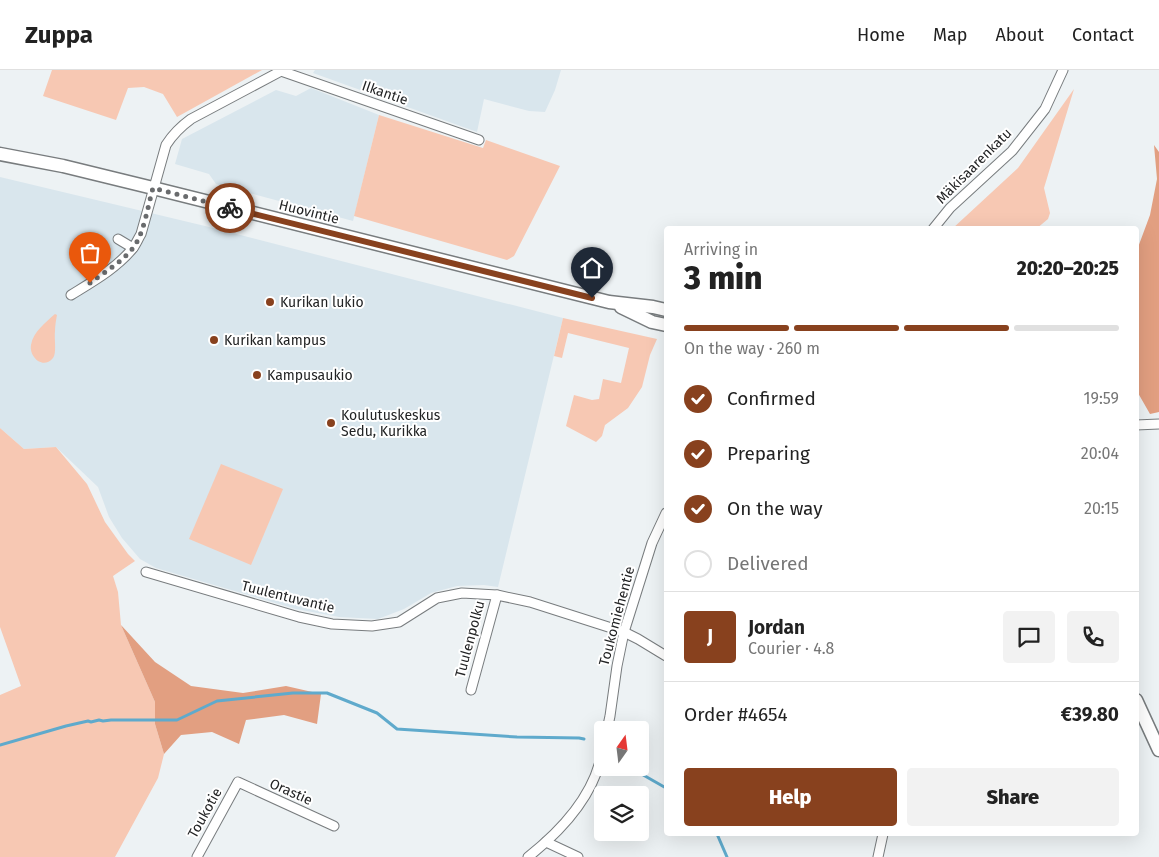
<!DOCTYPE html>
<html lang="en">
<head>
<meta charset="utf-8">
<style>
  body { margin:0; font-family:"Fira Sans",sans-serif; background:#f2f2f2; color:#222; height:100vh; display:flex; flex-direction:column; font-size:19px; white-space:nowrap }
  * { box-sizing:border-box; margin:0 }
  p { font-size:16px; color:#767676 }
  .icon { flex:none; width:28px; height:28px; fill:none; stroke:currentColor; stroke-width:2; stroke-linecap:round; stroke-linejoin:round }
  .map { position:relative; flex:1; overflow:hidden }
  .details { position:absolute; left:664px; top:156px; width:475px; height:610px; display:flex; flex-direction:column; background:#fff; border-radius:5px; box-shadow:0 5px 20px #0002 }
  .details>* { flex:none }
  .needle { width:32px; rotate:14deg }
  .buttons { position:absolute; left:594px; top:651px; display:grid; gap:10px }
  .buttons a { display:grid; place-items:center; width:55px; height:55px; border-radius:5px; background:#fff; box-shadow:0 5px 20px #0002; font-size:25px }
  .pin { position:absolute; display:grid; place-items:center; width:42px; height:42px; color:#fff; margin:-51px -21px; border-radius:50% 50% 50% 0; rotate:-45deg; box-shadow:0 0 5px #0007 }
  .pin .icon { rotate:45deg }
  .courier { position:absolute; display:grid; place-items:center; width:50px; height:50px; margin:-25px; border:4px solid #88411e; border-radius:50%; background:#fff; color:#222; box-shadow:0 1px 6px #0007 }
  .overview em { font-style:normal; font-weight:800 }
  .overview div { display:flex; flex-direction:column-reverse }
  .overview { display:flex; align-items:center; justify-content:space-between; height:85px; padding:0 20px }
  h1 { font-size:32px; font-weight:800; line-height:38px }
  .bar { display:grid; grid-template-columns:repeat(4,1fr); gap:8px 5px; align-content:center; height:60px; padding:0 20px }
  .bar i { height:6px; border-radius:4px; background:#e0e0e0 }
  .bar .selected { background:#88411e }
  .bar p { grid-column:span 4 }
  .line { display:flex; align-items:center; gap:12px; padding:0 20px; border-top:1px solid #e0e0e0 }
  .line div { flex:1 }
  .round { display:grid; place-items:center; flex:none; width:52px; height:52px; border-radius:5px; background:#f2f2f2 }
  ol { padding:0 20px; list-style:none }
  li { display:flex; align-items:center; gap:15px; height:55px }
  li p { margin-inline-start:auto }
  li .icon { padding:5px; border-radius:50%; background:#88411e; color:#fff; stroke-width:4 }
  li:last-child { color:#767676 }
  li i { width:28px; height:28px; border:2px solid #e0e0e0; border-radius:50% }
  .button { display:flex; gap:10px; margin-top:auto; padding:10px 20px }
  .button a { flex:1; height:58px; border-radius:5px; background:#88411e; color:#fff; font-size:20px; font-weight:800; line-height:58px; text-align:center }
  .button a+a { background:#f2f2f2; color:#222 }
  header { display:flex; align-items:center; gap:30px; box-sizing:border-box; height:70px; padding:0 25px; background:#fff; border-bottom:1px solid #e0e0e0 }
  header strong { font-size:24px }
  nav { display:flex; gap:28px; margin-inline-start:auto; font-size:18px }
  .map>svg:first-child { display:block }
</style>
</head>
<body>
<header>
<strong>Zuppa</strong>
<nav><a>Home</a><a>Map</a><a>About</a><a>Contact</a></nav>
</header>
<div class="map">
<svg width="1159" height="787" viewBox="0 0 1159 787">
  <rect width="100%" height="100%" fill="#edf2f4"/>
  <!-- built -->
  <g fill="#d9e6ed">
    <polygon points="315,0 561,0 555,20 545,42 529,41 484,29 477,62 313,3"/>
    <polygon points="311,18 379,45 353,151 216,114 209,104 175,94 182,69 276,20 296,26"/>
    <polygon points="0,107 205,156 563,248 498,517 484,515 457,516 431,523 404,539 378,549 339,547 296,539 156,498 140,489 122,468 109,447 98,417 56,377 24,379 0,358"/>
  </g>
  <!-- green -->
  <g fill="#f7c8b3">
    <polygon points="52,0 262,0 177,47 163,24 144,17 128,18 116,50 43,26"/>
    <polygon points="1074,19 1044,118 1050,143 1048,149 1036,159 952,159 1018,98"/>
    <polygon points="379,45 483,78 486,70 560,96 514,186 507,190 354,146"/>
    <path d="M 55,244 L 57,245 C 56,250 55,256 55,261 C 54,268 57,283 53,288 C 43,300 29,287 31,275 C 33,262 46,252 55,244 Z"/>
    <polygon points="563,248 657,269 650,285 642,317 628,338 605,355 602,366 596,372 566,356 574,325 592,330 599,329 603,309 621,313 629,278 568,263 562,288 554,286"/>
    <polygon points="0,358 24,379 56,377 87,414 105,452 128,484 135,491 113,506 118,522 121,555 155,632 155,654 164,684 158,708 115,787 0,787 0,625 21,616 0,557"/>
    <polygon points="221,394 283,419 251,495 189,469"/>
  </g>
  <!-- forest -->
  <g fill="#e29f81">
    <polygon points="1154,75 1159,82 1159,342 1150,344 1138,323 1137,180 1150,145 1157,109"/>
    <polygon points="121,555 155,592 191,616 243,623 286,616 321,624 317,654 284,645 246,650 239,674 212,662 181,665 164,684 155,654 155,632"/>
  </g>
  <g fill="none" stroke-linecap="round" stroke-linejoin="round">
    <!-- stream -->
    <g stroke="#5faacc" stroke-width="3">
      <polyline points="0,675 66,656 88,651 91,652 99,650 103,651 111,650 177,650 217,631 293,623 327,623 377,643 397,659 517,667 579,668 584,669"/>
      <polyline points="631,698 666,718"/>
      <polyline points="717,764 727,787"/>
    </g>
    <defs>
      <g id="minor">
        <polyline points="281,1 479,70"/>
        <polyline points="933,159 950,138 1012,81 1045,39 1063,0"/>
        <polyline points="118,169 133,178"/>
        <path d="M 71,225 C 92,212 117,198 133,178 C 136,174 138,169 141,164 L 166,75 C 173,64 180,57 191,49 L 283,0"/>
        <polyline points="1136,355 1159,354"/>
        <polyline points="146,502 299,547 332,554 372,556 399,552 437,528 462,523 497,525 530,532 624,562 638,569 666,586"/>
        <polyline points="471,620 497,525"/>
        <polyline points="607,660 610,646 617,596 624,562 652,473 666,443"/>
        <polyline points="546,772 578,787"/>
        <polyline points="197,787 238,712 334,756"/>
        <path d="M 528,787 C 561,761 594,725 602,683"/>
        <polyline points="878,787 883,764"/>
      </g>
      <g id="secondary">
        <polyline points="0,84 63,96 153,118 609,232 653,237 666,240"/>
        <polyline points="621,237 652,252 666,255"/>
        <polyline points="1136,630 1159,680"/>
      </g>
    </defs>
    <!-- minor casing -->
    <use href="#minor" stroke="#787c7e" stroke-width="11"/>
    <!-- secondary casing -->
    <use href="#secondary" stroke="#787c7e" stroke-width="15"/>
    <!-- minor -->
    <use href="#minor" stroke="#fff" stroke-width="9"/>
    <!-- secondary -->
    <use href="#secondary" stroke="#fff" stroke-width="12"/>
  </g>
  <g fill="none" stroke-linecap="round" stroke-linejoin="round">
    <!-- done -->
    <path stroke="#696b6d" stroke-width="5" stroke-dasharray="0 9" d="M 90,213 C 105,202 122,192 133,178 C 144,164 148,135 153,118 L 230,138"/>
    <!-- route -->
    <polyline stroke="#88411e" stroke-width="6" points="230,138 592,228"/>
  </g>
  <!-- markers -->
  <g fill="#88411e" stroke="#fff" stroke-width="2">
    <circle cx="270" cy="232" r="5"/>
    <circle cx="214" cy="270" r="5"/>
    <circle cx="257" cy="305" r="5"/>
    <circle cx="331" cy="353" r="5"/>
  </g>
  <g text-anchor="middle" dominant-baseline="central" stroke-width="4" stroke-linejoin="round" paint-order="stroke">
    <!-- street labels -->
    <g font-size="14" fill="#222324" stroke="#fff">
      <text transform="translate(385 23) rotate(19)">Ilkantie</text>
      <text transform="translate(974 96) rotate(-45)">Mäkisaarenkatu</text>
      <text transform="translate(309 142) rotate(14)">Huovintie</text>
      <text transform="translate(288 527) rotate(14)">Tuulentuvantie</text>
      <text transform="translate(617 546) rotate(-75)">Toukomiehentie</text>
      <text transform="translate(470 569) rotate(-75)">Tuulenpolku</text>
      <text transform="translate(291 722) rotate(24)">Orastie</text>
      <text transform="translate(205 743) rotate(-61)">Toukotie</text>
    </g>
    <!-- poi labels -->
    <g font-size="14" fill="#222324" stroke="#fff" text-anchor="start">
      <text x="280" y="232">Kurikan lukio</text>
      <text x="224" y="270">Kurikan kampus</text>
      <text x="267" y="305">Kampusaukio</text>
      <text x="341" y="345">Koulutuskeskus<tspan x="341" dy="16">Sedu, Kurikka</tspan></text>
    </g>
  </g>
</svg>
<div class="buttons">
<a><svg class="needle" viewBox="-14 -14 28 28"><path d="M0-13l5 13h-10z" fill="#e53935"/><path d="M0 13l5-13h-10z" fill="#767676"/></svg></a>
<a><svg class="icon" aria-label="layers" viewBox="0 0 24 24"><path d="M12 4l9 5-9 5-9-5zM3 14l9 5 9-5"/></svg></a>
</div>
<div class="pin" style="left:90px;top:213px;background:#ea580c"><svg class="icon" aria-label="bag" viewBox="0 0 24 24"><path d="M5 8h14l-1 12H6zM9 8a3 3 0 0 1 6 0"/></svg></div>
<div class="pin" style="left:592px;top:228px;background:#1f2937"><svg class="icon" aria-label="home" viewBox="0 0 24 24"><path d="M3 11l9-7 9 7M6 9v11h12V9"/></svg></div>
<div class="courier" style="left:230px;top:138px"><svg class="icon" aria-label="bike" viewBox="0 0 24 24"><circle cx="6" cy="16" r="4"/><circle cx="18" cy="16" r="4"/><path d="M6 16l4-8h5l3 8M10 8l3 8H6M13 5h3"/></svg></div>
<section class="details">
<div class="overview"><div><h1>3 min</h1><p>Arriving in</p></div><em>20:20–20:25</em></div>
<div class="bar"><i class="selected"></i><i class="selected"></i><i class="selected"></i><i></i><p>On the way · 260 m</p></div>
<ol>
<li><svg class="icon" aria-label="check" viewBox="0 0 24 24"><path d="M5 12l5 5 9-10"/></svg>Confirmed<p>19:59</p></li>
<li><svg class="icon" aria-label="check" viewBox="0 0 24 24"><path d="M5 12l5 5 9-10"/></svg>Preparing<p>20:04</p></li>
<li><svg class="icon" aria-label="check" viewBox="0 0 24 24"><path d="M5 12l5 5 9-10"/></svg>On the way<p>20:15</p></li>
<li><i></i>Delivered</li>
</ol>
<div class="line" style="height:90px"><b class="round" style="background:#88411e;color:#fff">J</b><div><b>Jordan</b><p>Courier · 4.8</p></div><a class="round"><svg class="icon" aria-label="chat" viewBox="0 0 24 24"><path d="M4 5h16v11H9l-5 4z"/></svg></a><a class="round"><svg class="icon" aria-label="phone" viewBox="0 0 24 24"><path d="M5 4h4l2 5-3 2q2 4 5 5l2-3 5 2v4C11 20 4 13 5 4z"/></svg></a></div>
<div class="line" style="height:65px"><div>Order #4654</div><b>€39.80</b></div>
<div class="button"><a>Help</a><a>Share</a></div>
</section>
</div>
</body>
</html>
